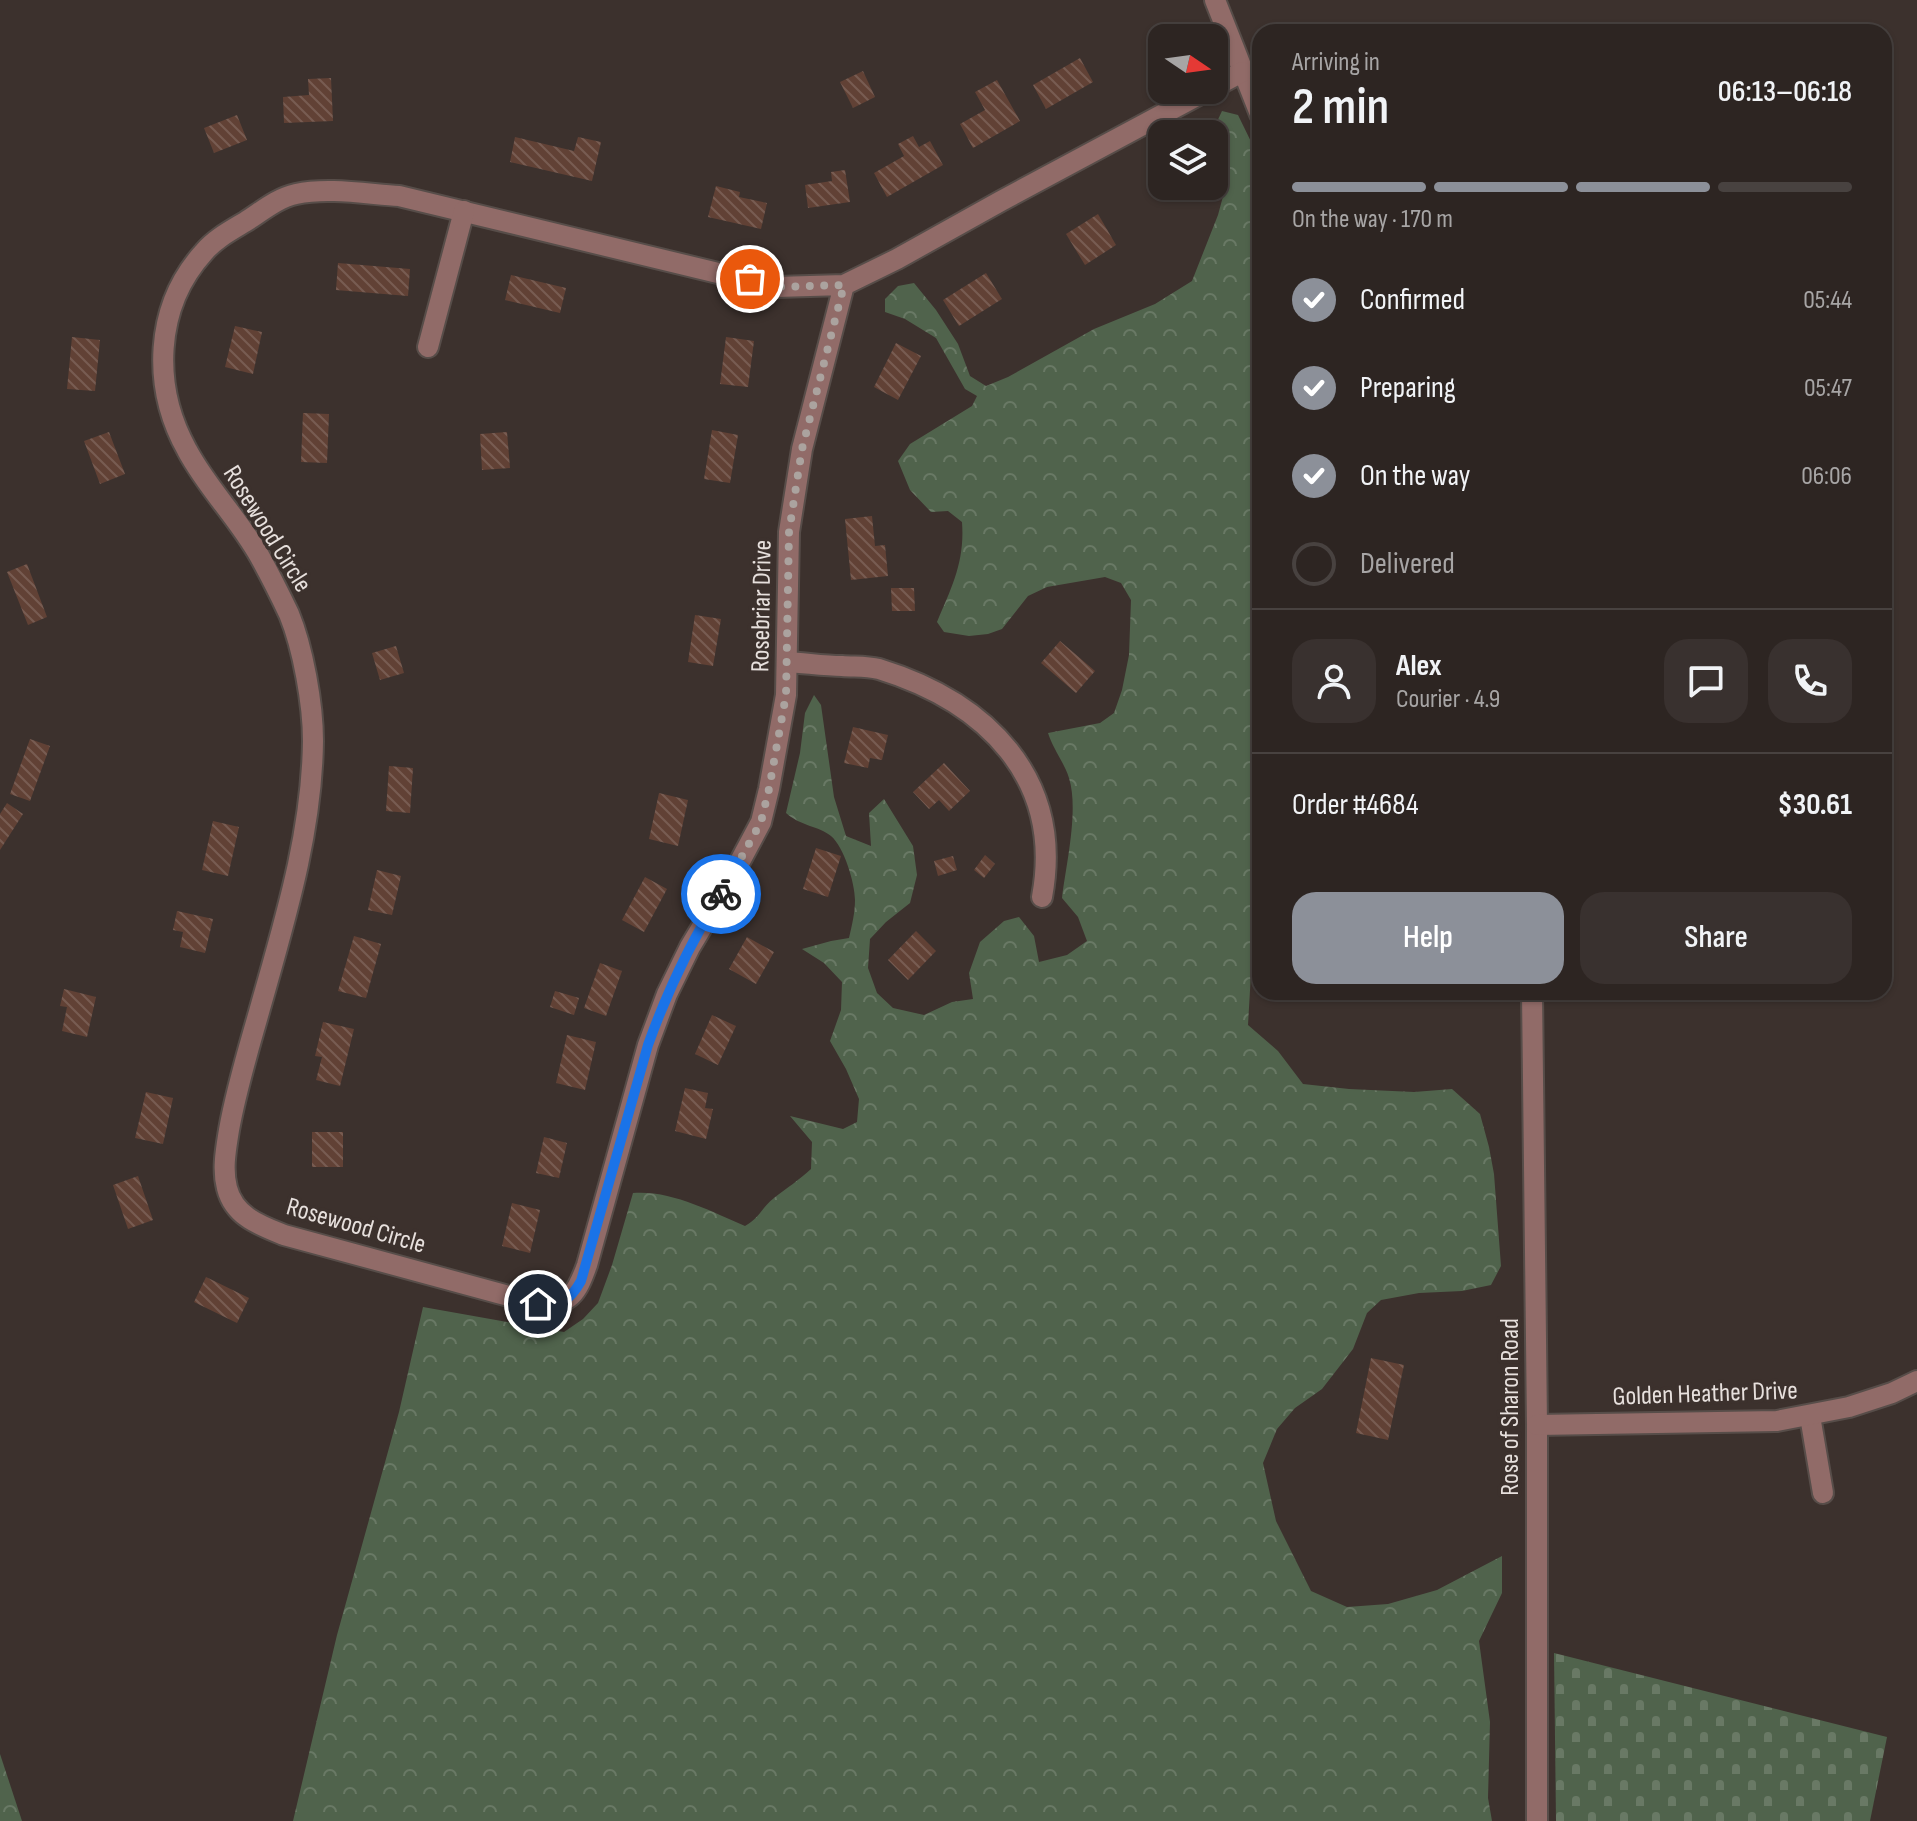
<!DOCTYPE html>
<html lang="en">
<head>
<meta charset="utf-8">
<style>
  body { margin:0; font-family:"Sofia Sans Condensed",sans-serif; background:#39312f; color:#f1f3f6; height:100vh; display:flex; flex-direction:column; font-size:30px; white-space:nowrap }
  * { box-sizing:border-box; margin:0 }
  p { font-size:26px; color:#a7a5a5 }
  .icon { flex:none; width:44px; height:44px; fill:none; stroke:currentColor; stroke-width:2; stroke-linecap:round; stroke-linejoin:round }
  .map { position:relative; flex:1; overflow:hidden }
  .drawer { position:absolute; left:1252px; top:24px; width:640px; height:976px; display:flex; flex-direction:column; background:#2d2522; border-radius:24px; box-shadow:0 2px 6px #0004,0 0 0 2px #484240 }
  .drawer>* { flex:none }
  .needle { width:52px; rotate:103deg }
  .controls { position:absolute; left:1148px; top:24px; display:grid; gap:16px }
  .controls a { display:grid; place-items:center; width:80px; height:80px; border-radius:16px; background:#2d2522; box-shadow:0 2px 6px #0004,0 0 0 2px #484240; font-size:40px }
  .pin { position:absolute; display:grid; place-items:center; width:68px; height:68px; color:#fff; margin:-34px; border:4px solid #fff; border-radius:50%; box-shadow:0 2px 8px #0007 }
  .courier { position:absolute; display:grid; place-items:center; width:80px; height:80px; margin:-40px; border:6px solid #1a73e8; border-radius:50%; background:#fff; color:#222; box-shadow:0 2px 10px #0007 }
  .overview em { font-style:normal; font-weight:600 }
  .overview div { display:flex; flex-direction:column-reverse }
  .overview { display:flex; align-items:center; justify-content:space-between; height:136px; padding:0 40px }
  h1 { font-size:52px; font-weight:600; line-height:60px }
  .bar { display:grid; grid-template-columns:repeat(4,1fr); gap:12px 8px; align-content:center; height:96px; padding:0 40px }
  .bar i { height:10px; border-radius:6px; background:#484240 }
  .bar .active { background:#8c9099 }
  .bar p { grid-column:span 4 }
  .line { display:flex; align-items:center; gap:20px; padding:0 40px; border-top:2px solid #484240 }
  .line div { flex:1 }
  .round { display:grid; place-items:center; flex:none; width:84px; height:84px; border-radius:24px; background:#39312f }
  ol { padding:0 40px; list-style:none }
  li { display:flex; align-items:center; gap:24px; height:88px }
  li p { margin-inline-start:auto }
  li .icon { padding:8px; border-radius:50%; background:#8c9099; color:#fff; stroke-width:4 }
  li:last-child { color:#a7a5a5 }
  li i { width:44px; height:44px; border:4px solid #484240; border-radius:50% }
  .button { display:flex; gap:16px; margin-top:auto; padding:16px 40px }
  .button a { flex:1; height:92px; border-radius:24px; background:#8c9099; color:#fff; font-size:32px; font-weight:600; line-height:92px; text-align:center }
  .button a+a { background:#39312f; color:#f1f3f6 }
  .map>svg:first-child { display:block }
</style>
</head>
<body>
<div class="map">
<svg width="1917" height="1821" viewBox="0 0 1917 1821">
  <defs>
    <pattern id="forest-crowns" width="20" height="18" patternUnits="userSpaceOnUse" patternTransform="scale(2)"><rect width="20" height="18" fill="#50634c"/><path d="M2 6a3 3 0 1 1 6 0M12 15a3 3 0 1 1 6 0" fill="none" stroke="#697965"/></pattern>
    <pattern id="cemetery-stones" width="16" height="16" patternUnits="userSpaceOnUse" patternTransform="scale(2)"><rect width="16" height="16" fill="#50634c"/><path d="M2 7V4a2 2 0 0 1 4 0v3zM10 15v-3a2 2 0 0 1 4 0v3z" fill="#697965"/></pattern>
    <pattern id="building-back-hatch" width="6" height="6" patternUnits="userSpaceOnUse" patternTransform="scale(2)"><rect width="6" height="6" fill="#614135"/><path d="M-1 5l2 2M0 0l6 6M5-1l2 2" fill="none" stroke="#785c52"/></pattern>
  </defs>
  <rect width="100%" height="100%" fill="#3c312d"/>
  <!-- forest -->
  <g fill="url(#forest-crowns)">
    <path d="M 1222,111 L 1238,115 L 1260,160 L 1260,926 L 1251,973 L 1248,1025 L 1278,1051 L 1303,1084 L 1349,1089 L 1414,1092 L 1452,1089 L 1480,1114 L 1489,1147 L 1494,1174 L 1501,1266 L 1491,1285 L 1462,1291 L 1419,1293 L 1381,1300 L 1367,1313 L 1353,1349 L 1322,1389 L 1295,1408 L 1277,1429 L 1263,1463 L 1276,1521 L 1311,1591 L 1347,1607 L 1388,1604 L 1437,1590 L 1502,1556 L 1502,1593 L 1479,1641 L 1490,1722 L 1488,1798 L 1492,1821 L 293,1821 L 337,1635 L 399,1412 L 423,1307 L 564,1332 L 583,1319 L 598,1303 L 612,1265 L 633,1193 C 671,1190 710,1211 745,1226 C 761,1217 761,1208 774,1198 C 787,1188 799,1180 811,1169 L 812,1142 L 790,1116 L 843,1129 L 857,1122 L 859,1099 L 846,1069 L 830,1041 L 841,1010 L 842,982 L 824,963 L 802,949 L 831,941 L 849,938 C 852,925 855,913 855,900 C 855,883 844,847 831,836 C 819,826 800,826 786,813 L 800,753 L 805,713 L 814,695 L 821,705 L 834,797 L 846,836 L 871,846 L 869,813 L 884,799 L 913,846 L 917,875 L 910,903 L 886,922 L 870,939 L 868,968 L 877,993 L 893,1008 L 924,1015 L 952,1002 L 973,999 L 969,973 L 980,942 L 1004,921 L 1019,917 L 1034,936 L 1039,962 L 1067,955 L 1087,941 L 1078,917 L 1062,898 C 1066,865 1079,810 1069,778 C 1064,762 1053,749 1048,733 L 1100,723 L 1114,713 L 1122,690 L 1129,655 L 1131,600 L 1121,583 L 1105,577 L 1047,587 L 1028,596 L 1002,629 L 988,634 L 969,636 L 944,632 L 937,622 C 952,587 965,561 962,522 L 948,511 L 931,512 L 910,490 L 898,461 L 910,444 L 972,406 L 977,396 L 965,389 L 936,338 L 905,319 L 885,312 L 885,299 L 898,286 L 914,283 L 936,310 L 958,344 L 970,376 L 986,386 L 1008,377 L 1094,329 L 1155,304 L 1192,281 L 1218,215 L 1225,189 L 1217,158 L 1214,128 Z"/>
    <polygon points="0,1754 22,1821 0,1821"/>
  </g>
  <!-- cemetery -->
  <polygon fill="url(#cemetery-stones)" points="1554,1653 1887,1737 1870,1821 1556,1821"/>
  <!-- building -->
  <g fill="url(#building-back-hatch)">
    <polygon points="1080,58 1093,82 1046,109 1033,85"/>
    <polygon points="863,71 875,97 853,108 840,82"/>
    <polygon points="331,78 333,121 284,123 283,97 309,95 308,79"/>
    <polygon points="997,80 1020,121 973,148 960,124 985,110 975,92"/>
    <polygon points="237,115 247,140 214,153 204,128"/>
    <polygon points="913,136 919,147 930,141 943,165 887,197 874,173 904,156 898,144"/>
    <polygon points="515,137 574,151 578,137 601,142 592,181 510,162"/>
    <polygon points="845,170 850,202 808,208 805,185 832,181 831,172"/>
    <polygon points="716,186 740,192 739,197 767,203 761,229 708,217"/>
    <polygon points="1098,214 1116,245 1085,265 1066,234"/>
    <polygon points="338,263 410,269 408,296 336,290"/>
    <polygon points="986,273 1002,299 959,326 943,300"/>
    <polygon points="511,275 566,288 560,313 505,300"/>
    <polygon points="235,326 262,332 253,374 225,367"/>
    <polygon points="72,337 100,340 95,391 67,389"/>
    <polygon points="726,337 754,341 748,387 720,384"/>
    <polygon points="896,343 921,356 898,400 874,387"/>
    <polygon points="303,413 329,414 327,463 301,462"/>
    <polygon points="712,430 738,435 730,483 704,479"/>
    <polygon points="109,432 125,474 100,484 84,441"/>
    <polygon points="507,432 510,468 482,470 480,434"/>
    <polygon points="872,516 875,546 885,545 888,576 851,580 845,519"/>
    <polygon points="27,564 47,617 28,625 7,572"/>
    <polygon points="891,588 914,588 915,611 892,611"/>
    <polygon points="695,615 721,619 713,666 688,662"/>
    <polygon points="1060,641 1095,671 1076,693 1041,663"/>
    <polygon points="396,646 404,673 380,680 372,653"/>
    <polygon points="853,727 888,735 882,760 870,758 868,768 844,763"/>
    <polygon points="30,739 50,746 30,801 10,794"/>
    <polygon points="944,763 970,791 949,811 939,800 929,809 913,792"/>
    <polygon points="389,766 413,768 410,813 386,811"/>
    <polygon points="659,793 688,800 678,846 649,839"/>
    <polygon points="7,803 23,814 0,850 0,814"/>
    <polygon points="213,821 239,827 228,876 202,870"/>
    <polygon points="816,848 841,856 828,897 803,889"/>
    <polygon points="985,855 995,864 984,878 974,870"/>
    <polygon points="953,856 957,870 938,876 934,861"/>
    <polygon points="377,870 401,876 392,915 368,910"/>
    <polygon points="645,877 667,889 644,932 622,920"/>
    <polygon points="177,911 213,919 205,953 180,947 183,932 173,930"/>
    <polygon points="916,931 936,951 908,980 888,960"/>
    <polygon points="354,936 381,944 366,998 338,991"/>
    <polygon points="747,937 774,952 756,984 729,969"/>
    <polygon points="600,963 622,971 606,1016 584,1008"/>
    <polygon points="64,989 96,997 87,1037 62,1031 67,1007 60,1006"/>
    <polygon points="555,991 579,998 574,1015 550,1007"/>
    <polygon points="712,1015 736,1026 718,1065 695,1054"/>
    <polygon points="323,1022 354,1029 340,1086 316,1080 322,1057 315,1056"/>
    <polygon points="567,1035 596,1042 585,1090 556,1083"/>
    <polygon points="685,1088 708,1093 705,1108 713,1109 706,1139 675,1131"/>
    <polygon points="146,1092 173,1098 163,1144 135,1138"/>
    <rect x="312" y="1132" width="31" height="35"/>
    <polygon points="544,1137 567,1143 559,1178 536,1173"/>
    <polygon points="138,1176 153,1220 128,1229 113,1185"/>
    <polygon points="512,1203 540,1210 530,1253 502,1246"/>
    <polygon points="206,1277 249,1298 237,1323 194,1302"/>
    <polygon points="1371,1358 1404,1365 1388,1440 1356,1433"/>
  </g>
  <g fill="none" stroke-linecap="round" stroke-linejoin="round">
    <defs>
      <g id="minor">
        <polyline points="1215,0 1260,114"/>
        <polyline points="1214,87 1242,72"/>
        <path d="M 844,285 L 802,449 L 789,532 L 786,695 L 769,789 L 761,822 L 729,882 L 690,947 L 667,994 L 648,1045 L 587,1265 C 577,1293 570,1306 538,1304 L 284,1235 C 259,1225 234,1216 227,1188 C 222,1169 226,1149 229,1130 C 236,1090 248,1051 259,1012 C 284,923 312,834 313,741 C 313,704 303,648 289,614 C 280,595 270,575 260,557 C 239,519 207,488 187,450 C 152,387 154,307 204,252 C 215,239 230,231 245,222 C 261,212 277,198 296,194 C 327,187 367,194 399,196 L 776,287 L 844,285 L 897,259 L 1001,201 L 1208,90"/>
        <polyline points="428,347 464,211"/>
        <path d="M 787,662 C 806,663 824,666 842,666 C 855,667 866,666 879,669 C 986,702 1064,778 1042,897"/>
        <polyline points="1532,992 1537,1425 1537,1821"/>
        <polyline points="1810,1416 1823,1493"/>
        <polyline points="1537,1425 1777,1421 1849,1407 1892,1393 1917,1381"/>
      </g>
    </defs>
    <!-- minor casing -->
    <use href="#minor" stroke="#574d49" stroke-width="24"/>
    <!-- minor -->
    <use href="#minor" stroke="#916b68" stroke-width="20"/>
  </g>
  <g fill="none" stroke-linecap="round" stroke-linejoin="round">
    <!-- done -->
    <polyline stroke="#aba39f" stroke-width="8" stroke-dasharray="0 14.4" points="721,894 761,822 769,789 786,695 789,532 802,449 844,285 776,287 750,279"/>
    <!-- route -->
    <path stroke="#1a73e8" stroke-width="10" d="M 538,1304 C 562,1305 569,1302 581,1281 L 648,1045 C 667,992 691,941 721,894"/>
  </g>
  <g text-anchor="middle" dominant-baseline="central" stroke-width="7" stroke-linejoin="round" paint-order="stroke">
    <!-- street labels -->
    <g font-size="26" fill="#e7e0dd" stroke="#3c312d">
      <text transform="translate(267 529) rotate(58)">Rosewood Circle</text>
      <text transform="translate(762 606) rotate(-89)">Rosebriar Drive</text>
      <text transform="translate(356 1226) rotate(16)">Rosewood Circle</text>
      <text transform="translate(1705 1394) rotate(-2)">Golden Heather Drive</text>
      <text transform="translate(1510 1407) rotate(-90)">Rose of Sharon Road</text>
    </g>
  </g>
</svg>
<div class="controls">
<a><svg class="needle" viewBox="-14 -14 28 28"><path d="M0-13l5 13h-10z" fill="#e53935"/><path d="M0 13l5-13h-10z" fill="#a7a5a5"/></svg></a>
<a><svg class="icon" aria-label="layers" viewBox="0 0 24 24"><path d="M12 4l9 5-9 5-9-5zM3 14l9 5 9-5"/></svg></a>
</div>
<div class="pin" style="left:750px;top:279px;background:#ea580c"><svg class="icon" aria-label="bag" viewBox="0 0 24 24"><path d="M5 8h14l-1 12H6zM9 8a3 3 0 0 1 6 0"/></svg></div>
<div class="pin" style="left:538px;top:1304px;background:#1f2937"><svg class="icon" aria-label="home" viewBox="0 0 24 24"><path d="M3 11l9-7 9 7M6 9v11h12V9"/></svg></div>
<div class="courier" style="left:721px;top:894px"><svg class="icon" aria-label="bike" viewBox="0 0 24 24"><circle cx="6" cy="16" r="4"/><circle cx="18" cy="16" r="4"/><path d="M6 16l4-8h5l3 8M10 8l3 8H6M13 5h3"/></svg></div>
<section class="drawer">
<div class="overview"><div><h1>2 min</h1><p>Arriving in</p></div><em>06:13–06:18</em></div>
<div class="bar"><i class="active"></i><i class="active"></i><i class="active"></i><i></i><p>On the way · 170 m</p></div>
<ol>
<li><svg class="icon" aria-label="check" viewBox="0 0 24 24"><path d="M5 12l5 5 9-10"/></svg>Confirmed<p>05:44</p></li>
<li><svg class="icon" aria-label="check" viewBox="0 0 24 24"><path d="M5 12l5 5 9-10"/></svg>Preparing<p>05:47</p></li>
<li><svg class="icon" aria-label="check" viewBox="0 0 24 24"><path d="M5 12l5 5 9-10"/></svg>On the way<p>06:06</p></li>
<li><i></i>Delivered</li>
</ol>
<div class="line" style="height:144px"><a class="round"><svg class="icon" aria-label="person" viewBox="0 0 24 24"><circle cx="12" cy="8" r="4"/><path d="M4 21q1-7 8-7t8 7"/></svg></a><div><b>Alex</b><p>Courier · 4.9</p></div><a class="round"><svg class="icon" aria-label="chat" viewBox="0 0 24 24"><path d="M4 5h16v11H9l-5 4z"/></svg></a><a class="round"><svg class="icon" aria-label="phone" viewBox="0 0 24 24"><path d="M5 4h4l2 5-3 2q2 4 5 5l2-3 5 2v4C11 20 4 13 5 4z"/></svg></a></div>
<div class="line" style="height:104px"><div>Order #4684</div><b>$30.61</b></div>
<div class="button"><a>Help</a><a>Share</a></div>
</section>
</div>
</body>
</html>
